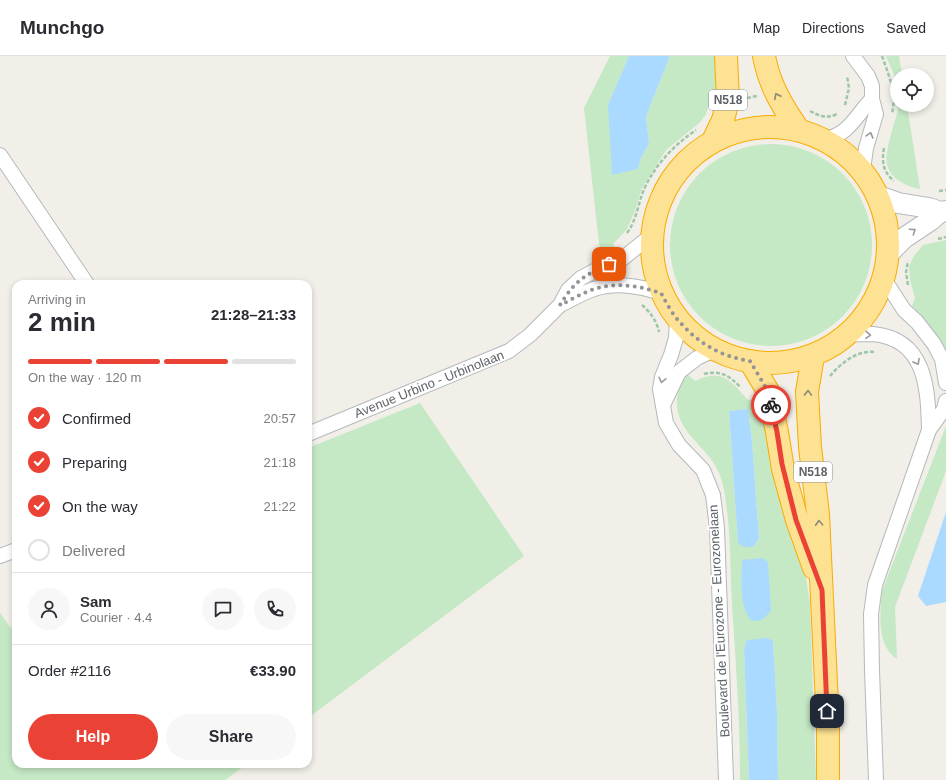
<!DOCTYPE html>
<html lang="en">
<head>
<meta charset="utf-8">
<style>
  body { margin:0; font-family:Helvetica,sans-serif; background:#f7f7f7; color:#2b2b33; height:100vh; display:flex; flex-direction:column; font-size:15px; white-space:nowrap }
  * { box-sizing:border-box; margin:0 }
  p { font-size:13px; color:#7c7c81 }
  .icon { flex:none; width:22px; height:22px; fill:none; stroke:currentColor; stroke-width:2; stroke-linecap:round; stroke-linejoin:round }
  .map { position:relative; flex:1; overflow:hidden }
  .sheet { position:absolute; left:12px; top:224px; width:300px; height:488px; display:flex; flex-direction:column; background:#fff; border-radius:12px; box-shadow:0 2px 6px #0003 }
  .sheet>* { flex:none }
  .tools { position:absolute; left:890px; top:12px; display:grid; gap:8px }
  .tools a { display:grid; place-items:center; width:44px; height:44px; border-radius:50%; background:#fff; box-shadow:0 2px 6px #0003; font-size:20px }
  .pin { position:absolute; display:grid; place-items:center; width:34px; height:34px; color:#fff; margin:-17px; border-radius:8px; box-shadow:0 2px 6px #0006 }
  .courier { position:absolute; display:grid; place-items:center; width:40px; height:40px; margin:-20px; border:3px solid #ea4335; border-radius:50%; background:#fff; color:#222; box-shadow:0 1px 5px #0007 }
  .overview em { font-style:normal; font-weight:700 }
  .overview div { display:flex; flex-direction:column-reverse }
  .overview { display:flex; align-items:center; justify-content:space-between; height:68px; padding:0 16px }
  h1 { font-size:26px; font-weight:700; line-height:30px }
  .bar { display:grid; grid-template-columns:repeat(4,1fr); gap:6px 4px; align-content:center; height:48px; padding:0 16px }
  .bar i { height:5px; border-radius:3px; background:#e1e1e2 }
  .bar .current { background:#ea4335 }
  .bar p { grid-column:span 4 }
  .line { display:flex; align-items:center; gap:10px; padding:0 16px; border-top:1px solid #e1e1e2 }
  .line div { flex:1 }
  .round { display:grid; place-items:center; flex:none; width:42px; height:42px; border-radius:21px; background:#f7f7f7 }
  ol { padding:0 16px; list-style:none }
  li { display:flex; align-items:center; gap:12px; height:44px }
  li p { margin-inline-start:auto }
  li .icon { padding:4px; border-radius:50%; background:#ea4335; color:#fff; stroke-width:4 }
  li:last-child { color:#7c7c81 }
  li i { width:22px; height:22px; border:2px solid #e1e1e2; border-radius:50% }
  .button { display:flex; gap:8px; margin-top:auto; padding:8px 16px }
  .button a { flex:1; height:46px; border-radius:24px; background:#ea4335; color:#fff; font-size:16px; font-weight:700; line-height:46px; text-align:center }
  .button a+a { background:#f7f7f7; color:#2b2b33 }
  header { display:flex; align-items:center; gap:24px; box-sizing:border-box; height:56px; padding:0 20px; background:#fff; border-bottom:1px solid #e1e1e2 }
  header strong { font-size:19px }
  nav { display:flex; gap:22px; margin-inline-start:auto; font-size:14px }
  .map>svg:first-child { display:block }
</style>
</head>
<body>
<header>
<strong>Munchgo</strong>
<nav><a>Map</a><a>Directions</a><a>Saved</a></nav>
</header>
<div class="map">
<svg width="946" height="724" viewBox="0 0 946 724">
  <rect width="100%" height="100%" fill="#f1efe8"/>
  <!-- green -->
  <g fill="#c5e8c5" fill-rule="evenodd">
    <polygon points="610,0 629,0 608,49 640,104 649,87 646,60 670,0 719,0 723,41 712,41 705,60 698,68 666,94 642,132 634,157 627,173 613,188 617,198 604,203 599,188 584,52"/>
    <polygon points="886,0 899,0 902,19 897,19 897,46 895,21"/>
    <path d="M 897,49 L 907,49 L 920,133 C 906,130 890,123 887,108 C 884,98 895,65 898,54 Z"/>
    <circle cx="771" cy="189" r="101"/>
    <polygon points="946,184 946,297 940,283 912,250 915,242 910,224 909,210 914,200 923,189"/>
    <path d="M 687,318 L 695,325 C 722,312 731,325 748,344 L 758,342 L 765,358 L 805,515 L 810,548 L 816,724 L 778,724 L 777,655 L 773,585 L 768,582 L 744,593 L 749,724 L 740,724 C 740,666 736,607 732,549 C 730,511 731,472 724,434 C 723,429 721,422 719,417 C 708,390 674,376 677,343 C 678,333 681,326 687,318 ZM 748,354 L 752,385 L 759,483 L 753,491 L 738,487 L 729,355 Z"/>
    <polygon points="420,347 524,500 308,662 308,392"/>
    <path d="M 946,370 L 946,415 L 895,551 L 897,603 C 876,589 880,557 882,535 Z"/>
    <polygon points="0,557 13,575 16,573 16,708 247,708 225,724 0,724"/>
  </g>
  <!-- water -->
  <g fill="#aadaff">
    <polygon points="629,0 670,0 646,60 649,87 640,104 638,113 612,119 608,49"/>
    <polygon points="748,353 752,385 759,483 753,491 744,491 738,487 729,355"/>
    <polygon points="946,456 946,546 926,550 918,540"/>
    <path d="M 762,502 L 768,506 L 771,555 L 762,564 L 752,565 C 738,551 742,522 742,504 Z"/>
    <polygon points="768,582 773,585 777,655 778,724 749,724 744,593 747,584"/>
  </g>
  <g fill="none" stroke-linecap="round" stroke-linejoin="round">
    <defs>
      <g id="street">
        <polyline points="853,0 868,20 872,30 872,43 876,58 866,92 863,114"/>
        <path d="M 826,84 C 833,81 841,78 846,73 C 856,64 862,53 872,43"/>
        <polyline points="0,99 87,228"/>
        <polyline points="884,223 904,254 917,266 934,288 942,303 946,327"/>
        <path d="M 560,249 C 571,244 582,237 594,233 C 617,226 639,230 661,237"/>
        <polyline points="677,263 676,282 671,299 662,321 660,333 666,367 679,389 703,414 713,439 717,472 726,724"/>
        <path d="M 848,279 C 856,278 865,278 873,278 C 926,283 928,332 929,374"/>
        <polyline points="663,349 679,316 697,302 714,294"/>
        <polyline points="308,378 509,295 530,279 560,249 568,234 581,222 596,214 622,203 652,179"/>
        <polyline points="0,500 16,494"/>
        <polyline points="876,724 872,614 871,558 875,529 929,374 944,353 946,345"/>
      </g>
      <g id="secondary">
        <polyline points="878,140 898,147 929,152 940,156"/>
        <polyline points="888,198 904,182 931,164 940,156 946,155"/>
      </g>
      <g id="highway">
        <path d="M 764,0 C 769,28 782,50 798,73"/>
        <circle cx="770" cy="189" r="118"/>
        <polyline points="713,85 723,64 728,44 726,0"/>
        <polyline points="813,300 807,336 810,391 818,458 828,670 828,724"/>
        <polyline points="750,305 769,337 777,376 783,413 797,464 814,512"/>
      </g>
    </defs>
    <!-- street casing -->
    <use href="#street" stroke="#b5b8bc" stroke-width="16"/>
    <!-- secondary casing -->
    <use href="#secondary" stroke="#b6babf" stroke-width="22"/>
    <!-- highway casing -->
    <use href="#highway" stroke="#f9ab00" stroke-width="24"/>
    <!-- path -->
    <g stroke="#9cc7a9" stroke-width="2.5" stroke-dasharray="4 2" stroke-linecap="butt">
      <path d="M 882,0 C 888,17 897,38 892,57"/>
      <polyline points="747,42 757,40"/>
      <polyline points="845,49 849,32 847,20"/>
      <path d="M 810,55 C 819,60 827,63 837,58"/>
      <path d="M 884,92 C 882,105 882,115 894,125"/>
      <polyline points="939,135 946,134"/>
      <path d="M 627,177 C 637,164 638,146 645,131 C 657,107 674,89 696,74"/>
      <polyline points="938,183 946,181"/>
      <polyline points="908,229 906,216 908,205"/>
      <path d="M 642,249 C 650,256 657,265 659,276"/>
      <path d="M 704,318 C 721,314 730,320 741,332"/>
      <path d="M 830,320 C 841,307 857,294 875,296"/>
    </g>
    <!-- street -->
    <use href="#street" stroke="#fff" stroke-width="14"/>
    <!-- secondary -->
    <use href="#secondary" stroke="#fff" stroke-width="20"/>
    <!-- highway -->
    <use href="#highway" stroke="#fde293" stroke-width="22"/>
  </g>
  <!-- one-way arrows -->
  <defs><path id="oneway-chevron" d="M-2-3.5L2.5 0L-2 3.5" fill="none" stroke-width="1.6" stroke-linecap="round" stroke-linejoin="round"/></defs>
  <g stroke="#8e8975">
    <use href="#oneway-chevron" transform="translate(777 40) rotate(-117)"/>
    <use href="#oneway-chevron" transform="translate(808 337) rotate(-88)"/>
    <use href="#oneway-chevron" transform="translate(819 467) rotate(-93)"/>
  </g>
  <g stroke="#979a9d">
    <use href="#oneway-chevron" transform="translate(870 79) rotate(-74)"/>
    <use href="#oneway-chevron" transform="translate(913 175) rotate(-34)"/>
    <use href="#oneway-chevron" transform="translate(868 279) rotate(2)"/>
    <use href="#oneway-chevron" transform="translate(917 306) rotate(61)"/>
    <use href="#oneway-chevron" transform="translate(662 324) rotate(103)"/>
  </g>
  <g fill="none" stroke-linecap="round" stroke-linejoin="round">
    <!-- done -->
    <path stroke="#929495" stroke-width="4" stroke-dasharray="0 7.2" d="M 609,208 C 584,219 574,226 560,249 C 571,244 582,237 594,233 C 617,226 639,230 661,237 C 666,246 671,256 678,264 C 698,287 719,300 750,305 L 769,337 L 771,349"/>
    <!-- route -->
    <polyline stroke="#ea4335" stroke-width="5" points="771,349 777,376 782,408 796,464 822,534 827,655"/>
  </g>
  <g text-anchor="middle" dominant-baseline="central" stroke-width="4" stroke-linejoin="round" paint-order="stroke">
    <!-- shield labels -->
    <g fill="#fff" stroke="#8f9295" stroke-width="1">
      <rect x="709" y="34" width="38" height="20" rx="3"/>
      <rect x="794" y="406" width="38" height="20" rx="3"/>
    </g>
    <g font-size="12" font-weight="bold" fill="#5f6368">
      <text x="728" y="44">N518</text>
      <text x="813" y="416">N518</text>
    </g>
    <!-- street labels -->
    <g font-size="13" fill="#5f6368" stroke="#fff">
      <text transform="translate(429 328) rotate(-22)">Avenue Urbino - Urbinolaan</text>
      <text transform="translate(719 565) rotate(-93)">Boulevard de l'Eurozone - Eurozonelaan</text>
    </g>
  </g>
</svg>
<div class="tools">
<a><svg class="icon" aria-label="locate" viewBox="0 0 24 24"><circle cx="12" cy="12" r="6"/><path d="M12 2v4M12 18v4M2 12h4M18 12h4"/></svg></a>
</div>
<div class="pin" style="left:609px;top:208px;background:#ea580c"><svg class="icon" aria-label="bag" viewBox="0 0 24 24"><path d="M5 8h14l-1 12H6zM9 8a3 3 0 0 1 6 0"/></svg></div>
<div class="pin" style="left:827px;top:655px;background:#1f2937"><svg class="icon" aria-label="home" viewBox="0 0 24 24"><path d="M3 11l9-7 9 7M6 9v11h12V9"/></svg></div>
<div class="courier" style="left:771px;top:349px"><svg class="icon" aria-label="bike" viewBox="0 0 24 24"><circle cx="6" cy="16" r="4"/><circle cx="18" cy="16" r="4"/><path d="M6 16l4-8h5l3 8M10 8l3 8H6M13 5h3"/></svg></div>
<section class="sheet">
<div class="overview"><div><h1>2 min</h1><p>Arriving in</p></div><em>21:28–21:33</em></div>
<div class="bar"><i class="current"></i><i class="current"></i><i class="current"></i><i></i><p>On the way · 120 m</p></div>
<ol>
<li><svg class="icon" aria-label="check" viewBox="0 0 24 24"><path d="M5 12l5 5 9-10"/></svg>Confirmed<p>20:57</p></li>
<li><svg class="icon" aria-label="check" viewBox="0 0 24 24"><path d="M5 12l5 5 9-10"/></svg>Preparing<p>21:18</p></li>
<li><svg class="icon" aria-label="check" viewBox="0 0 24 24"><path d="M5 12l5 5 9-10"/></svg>On the way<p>21:22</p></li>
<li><i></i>Delivered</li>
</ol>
<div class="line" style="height:72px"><a class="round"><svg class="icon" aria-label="person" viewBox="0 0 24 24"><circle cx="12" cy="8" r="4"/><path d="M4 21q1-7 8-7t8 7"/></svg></a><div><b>Sam</b><p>Courier · 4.4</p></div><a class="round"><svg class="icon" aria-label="chat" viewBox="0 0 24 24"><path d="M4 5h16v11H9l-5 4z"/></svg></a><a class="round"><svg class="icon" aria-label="phone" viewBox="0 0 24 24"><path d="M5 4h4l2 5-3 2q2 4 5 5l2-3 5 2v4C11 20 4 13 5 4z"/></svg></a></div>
<div class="line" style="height:52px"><div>Order #2116</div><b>€33.90</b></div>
<div class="button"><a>Help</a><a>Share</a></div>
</section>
</div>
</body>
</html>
